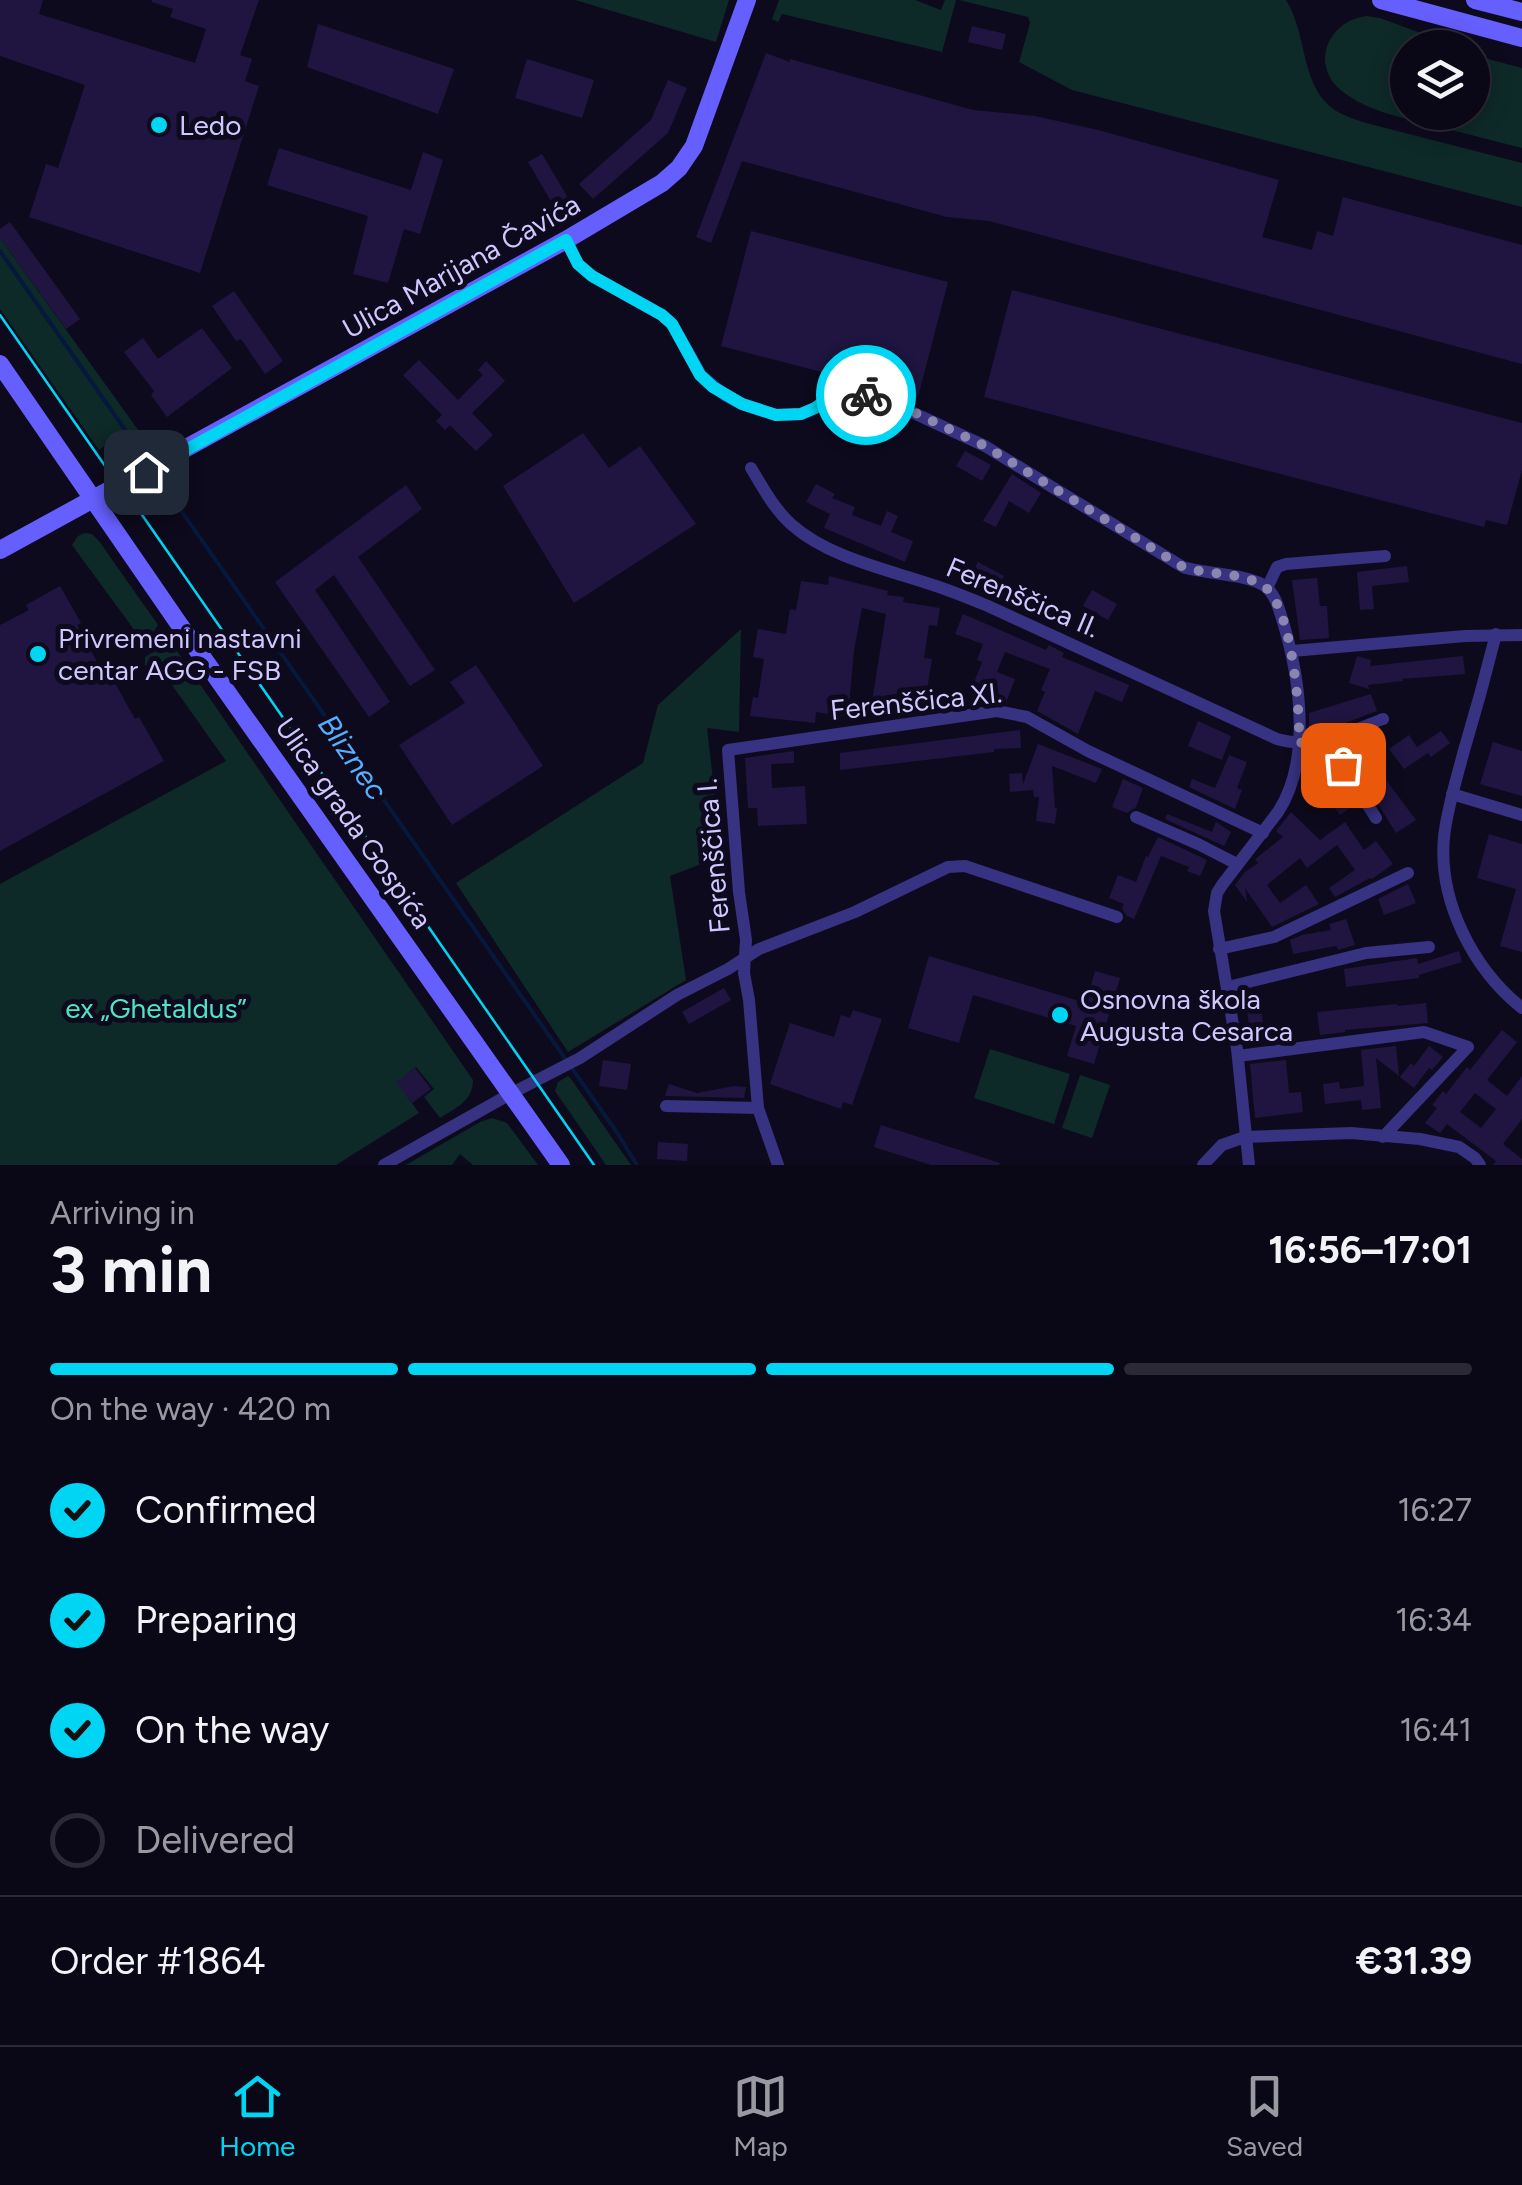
<!DOCTYPE html>
<html lang="en">
<head>
<meta charset="utf-8">
<style>
  body { margin:0; font-family:Figtree,sans-serif; background:#181623; color:#f1f3f6; height:100vh; display:flex; flex-direction:column; font-size:38px; white-space:nowrap }
  * { box-sizing:border-box; margin:0 }
  p { font-size:32px; color:#999aa1 }
  .icon { flex:none; width:55px; height:55px; fill:none; stroke:currentColor; stroke-width:2; stroke-linecap:round; stroke-linejoin:round }
  .map { position:relative; height:1165px; overflow:hidden }
  .sheet { display:flex; flex-direction:column; background:#0a0816; flex:1 }
  .sheet>* { flex:none }
  .tools { position:absolute; left:1390px; top:30px; display:grid; gap:20px }
  .tools a { display:grid; place-items:center; width:100px; height:100px; border-radius:50%; background:#0a0816; box-shadow:0 5px 25px #0003,0 0 0 2px #2a2935; font-size:50px }
  .pin { position:absolute; display:grid; place-items:center; width:85px; height:85px; color:#fff; margin:-42px; border-radius:20px; box-shadow:0 5px 15px #0006 }
  .courier { position:absolute; display:grid; place-items:center; width:100px; height:100px; margin:-50px; border:8px solid #00d6f3; border-radius:50%; background:#fff; color:#222; box-shadow:0 2px 12px #0007 }
  .summary em { font-style:normal; font-weight:700 }
  .summary div { display:flex; flex-direction:column-reverse }
  .summary { display:flex; align-items:center; justify-content:space-between; height:170px; padding:0 50px }
  h1 { font-size:65px; font-weight:700; line-height:75px }
  .bar { display:grid; grid-template-columns:repeat(4,1fr); gap:15px 10px; align-content:center; height:120px; padding:0 50px }
  .bar i { height:12px; border-radius:8px; background:#2a2935 }
  .bar .selected { background:#00d6f3 }
  .bar p { grid-column:span 4 }
  .line { display:flex; align-items:center; gap:25px; padding:0 50px; border-top:2px solid #2a2935 }
  .line div { flex:1 }
  ol { padding:0 50px; list-style:none }
  li { display:flex; align-items:center; gap:30px; height:110px }
  li p { margin-inline-start:auto }
  li .icon { padding:10px; border-radius:50%; background:#00d6f3; color:#111; stroke-width:4 }
  li:last-child { color:#999aa1 }
  li i { width:55px; height:55px; border:5px solid #2a2935; border-radius:50% }
  .tab-bar { display:flex; justify-content:space-around; align-items:center; height:140px; border-top:2px solid #2a2935; background:#0a0816; font-size:28px; color:#999aa1 }
  .tab-bar a { display:grid; justify-items:center; gap:5px }
  .tab-bar .selected { color:#00d6f3 }
  .map>svg:first-child { display:block }
</style>
</head>
<body>
<div class="map">
<svg width="1522" height="1165" viewBox="0 0 1522 1165">
  <rect width="100%" height="100%" fill="#0e0a1e"/>
  <!-- green -->
  <g fill="#0d2928">
    <polygon points="575,0 729,0 716,42"/>
    <polygon points="779,0 915,0 941,10 945,0 956,0 942,52 782,14 778,22 772,19"/>
    <path d="M 959,0 L 1286,0 C 1309,36 1299,93 1342,114 C 1350,118 1358,120 1366,123 L 1522,163 L 1522,207 L 1072,90 L 1019,62 L 1030,23 L 1028,17 Z"/>
    <path d="M 1366,16 L 1380,18 L 1434,38 L 1433,44 L 1445,47 L 1408,48 L 1408,112 L 1472,112 L 1473,55 L 1522,68 L 1522,148 C 1492,140 1462,133 1432,125 C 1403,118 1371,112 1346,94 C 1309,69 1325,22 1366,16 Z"/>
    <polygon points="0,238 154,452 122,468 104,446 99,450 0,309"/>
    <polygon points="85,533 92,534 99,541 158,625 153,633 136,645 127,642 138,635 72,545 78,536"/>
    <polygon points="741,629 739,732 707,728 722,856 670,876 686,980 568,1052 456,883 643,763 658,705"/>
    <path d="M 166,644 L 173,645 L 473,1080 C 473,1101 456,1108 440,1118 L 424,1097 L 434,1089 L 416,1067 L 397,1082 L 419,1113 L 336,1165 L 0,1165 L 0,884 L 226,761 L 155,661 L 145,666 L 145,657 Z"/>
    <polygon points="990,1049 1070,1074 1054,1124 974,1098"/>
    <polygon points="1080,1075 1110,1085 1092,1138 1062,1128"/>
    <polygon points="568,1076 571,1079 631,1165 606,1165 555,1091 558,1082"/>
    <polygon points="492,1118 507,1123 538,1165 473,1165 460,1154 452,1165 406,1165 480,1122"/>
  </g>
  <g fill="none" stroke-linecap="round" stroke-linejoin="round">
    <!-- stream -->
    <g stroke="#06183c" stroke-width="4">
      <polyline points="0,251 149,464"/>
      <polyline points="154,472 618,1134 637,1165"/>
    </g>
  </g>
  <!-- building -->
  <g fill="#1f1540" fill-rule="evenodd">
    <polygon points="0,0 43,0 39,14 195,63 206,29 170,17 173,9 152,2 152,0 259,0 240,55 252,59 245,81 259,86 200,273 29,217 46,164 58,168 85,85 0,56"/>
    <polygon points="318,24 454,69 438,114 307,67"/>
    <polygon points="972,26 1006,34 1002,50 968,42"/>
    <polygon points="766,53 790,62 790,59 973,110 1035,116 1098,130 1279,180 1262,237 1312,250 1317,231 1333,236 1343,197 1522,245 1522,364 989,221 947,217 742,161 711,243 696,237"/>
    <polygon points="527,59 594,80 582,118 515,98"/>
    <polygon points="668,80 687,88 668,133 593,199 579,184 651,120"/>
    <polygon points="279,148 411,190 423,152 443,160 420,234 404,229 388,283 353,274 368,216 267,185"/>
    <polygon points="542,154 570,201 556,210 528,162"/>
    <polygon points="10,222 80,319 66,329 0,238 0,229"/>
    <polygon points="751,231 948,282 918,397 721,346"/>
    <polygon points="1012,290 1522,423 1522,470 1507,525 1486,520 1484,527 984,397"/>
    <polygon points="234,291 283,361 265,374 241,339 236,341 212,306"/>
    <polygon points="202,328 232,368 167,417 151,395 154,391 124,352 143,338 158,359"/>
    <polygon points="419,360 458,400 483,375 478,370 486,361 505,381 472,413 493,435 476,451 450,425 445,430 436,421 442,415 403,375"/>
    <polygon points="583,433 609,468 640,446 696,524 574,603 503,486"/>
    <polygon points="965,451 991,465 982,481 956,466"/>
    <polygon points="1012,474 1041,493 1029,513 1009,501 996,527 983,521"/>
    <polygon points="816,484 835,494 832,498 855,507 852,515 881,526 887,511 898,516 891,532 913,541 905,562 824,528 830,514 806,502"/>
    <polygon points="406,485 422,509 358,557 435,670 410,686 334,575 315,590 390,702 369,717 275,582"/>
    <polygon points="978,562 1004,576 992,597 967,583"/>
    <polygon points="1407,566 1409,582 1372,586 1374,609 1360,610 1357,572"/>
    <polygon points="829,576 888,591 887,595 904,597 903,602 940,608 937,626 929,625 924,658 932,659 925,702 917,701 916,706 887,701 885,716 870,714 886,614 862,608 854,650 848,717 816,712 815,723 750,716 753,697 758,698 764,659 753,657 758,629 786,634 790,609 796,610 801,581 828,585"/>
    <polygon points="1317,578 1320,606 1327,606 1329,638 1300,640 1292,580"/>
    <polygon points="60,586 81,623 77,625 110,686 115,683 135,719 139,717 164,761 0,851 0,625 29,610 26,605"/>
    <polygon points="1092,590 1117,604 1108,620 1083,606"/>
    <polygon points="963,614 1046,650 1049,645 1064,653 1062,657 1129,685 1122,702 1095,691 1078,734 1037,711 1045,692 1041,690 1050,669 1005,652 997,672 1015,679 1006,703 972,688 982,662 977,660 983,644 955,634"/>
    <polygon points="1357,656 1371,660 1370,666 1463,656 1465,674 1402,679 1403,681 1368,685 1369,689 1349,683"/>
    <polygon points="476,665 543,766 452,825 399,745 465,703 450,682"/>
    <polygon points="1371,694 1377,711 1342,724 1309,732 1309,713"/>
    <polygon points="1198,721 1231,736 1222,760 1188,746"/>
    <polygon points="1020,730 1021,748 994,749 994,752 840,770 840,753"/>
    <polygon points="1441,731 1450,743 1431,757 1428,753 1404,769 1389,749 1409,735 1417,747"/>
    <polygon points="1493,742 1522,751 1522,796 1480,784"/>
    <polygon points="1038,744 1102,769 1096,783 1052,766 1055,808 1057,808 1055,824 1036,821 1039,797 1034,797 1033,790 1010,792 1009,774 1022,773 1023,784"/>
    <polygon points="1359,744 1416,820 1396,833 1346,752"/>
    <polygon points="794,751 794,763 771,764 772,788 805,786 807,824 758,826 757,808 748,808 745,758"/>
    <polygon points="1229,755 1247,762 1237,788 1242,790 1235,809 1189,787 1192,779 1215,788"/>
    <polygon points="1326,758 1356,804 1340,815 1308,771"/>
    <polygon points="1123,779 1143,788 1136,807 1127,813 1112,807"/>
    <polygon points="1291,812 1320,840 1345,822 1364,850 1376,841 1393,864 1372,879 1370,878 1335,897 1329,888 1355,870 1337,845 1307,868 1300,858 1267,885 1280,903 1306,885 1319,904 1272,927 1245,888 1247,902 1235,885 1245,872 1258,863 1255,859 1283,837 1276,831"/>
    <polygon points="1167,814 1212,832 1216,822 1231,832 1224,846 1165,819"/>
    <polygon points="1489,834 1522,844 1522,952 1500,946 1516,889 1477,878"/>
    <polygon points="1158,837 1207,860 1200,876 1187,871 1189,867 1161,856 1134,919 1127,916 1122,909 1124,904 1109,898 1118,875 1136,882 1146,856 1148,857"/>
    <polygon points="1408,884 1416,903 1384,915 1378,899"/>
    <polygon points="1346,919 1355,945 1338,950 1336,946 1293,954 1290,940 1302,935 1331,930 1329,924"/>
    <polygon points="1459,951 1462,962 1419,975 1419,978 1346,987 1344,969 1417,958 1418,964"/>
    <polygon points="929,956 1086,1003 1095,971 1120,978 1094,1064 1067,1056 1076,1026 973,995 959,1043 908,1028"/>
    <polygon points="724,988 731,1000 689,1024 682,1012"/>
    <polygon points="1258,990 1266,1042 1251,1044 1247,1008 1243,1008 1242,994"/>
    <polygon points="1426,1003 1428,1023 1345,1030 1345,1032 1320,1035 1317,1012 1397,1004 1397,1006"/>
    <polygon points="853,1010 882,1019 852,1105 843,1102 841,1109 770,1084 790,1023 834,1037 841,1015 850,1018"/>
    <path d="M 1502,1030 L 1517,1042 L 1487,1080 L 1507,1096 L 1522,1076 L 1522,1119 L 1503,1144 L 1522,1159 L 1522,1165 L 1493,1165 L 1496,1161 L 1447,1124 L 1440,1133 L 1425,1123 L 1437,1108 L 1432,1105 L 1443,1091 L 1446,1094 L 1467,1067 L 1470,1070 ZM 1475,1093 L 1496,1109 L 1481,1128 L 1460,1112 Z"/>
    <polygon points="1396,1046 1399,1076 1376,1058 1381,1108 1362,1110 1361,1100 1325,1104 1323,1084 1339,1082 1340,1089 1364,1086 1361,1050"/>
    <polygon points="1429,1046 1443,1057 1432,1070 1429,1068 1414,1088 1400,1077 1411,1063 1414,1066"/>
    <polygon points="603,1060 631,1064 627,1090 599,1086"/>
    <polygon points="1286,1060 1289,1093 1301,1092 1303,1112 1255,1118 1250,1064"/>
    <polygon points="415,1068 431,1089 412,1103 396,1082"/>
    <polygon points="669,1084 697,1093 734,1086 746,1087 744,1098 665,1096"/>
    <polygon points="881,1125 1000,1163 999,1165 931,1165 874,1147"/>
    <polygon points="658,1142 688,1144 687,1161 657,1159"/>
  </g>
  <g fill="none" stroke-linecap="round" stroke-linejoin="round">
    <!-- street -->
    <g stroke="#373281" stroke-width="12">
      <path d="M 566,240 L 578,264 L 592,276 L 662,315 L 672,324 L 701,375 L 726,396 L 742,404 L 776,415 L 801,414 L 815,408 L 838,392 L 846,390 L 892,403 L 985,446 L 1183,567 C 1204,574 1251,574 1266,587 C 1276,596 1279,609 1283,622 C 1300,678 1312,760 1278,812 L 1222,885 L 1217,893 L 1214,911 L 1237,1049 L 1249,1165"/>
      <path d="M 751,468 C 763,488 774,509 792,525 C 829,558 890,570 936,586 C 954,592 971,599 988,606 L 1277,739 C 1314,750 1350,732 1383,719"/>
      <polyline points="1267,588 1277,567 1286,564 1385,556"/>
      <path d="M 1496,634 C 1486,674 1475,714 1463,754 C 1456,781 1447,809 1444,837 C 1438,901 1473,969 1522,1008"/>
      <polyline points="1292,651 1465,636 1522,635"/>
      <polyline points="1326,739 1376,818"/>
      <polyline points="1452,794 1522,815"/>
      <polyline points="1136,817 1198,844 1237,864"/>
      <polyline points="1219,949 1274,937 1408,873"/>
      <polyline points="1228,987 1366,953 1429,947"/>
      <polyline points="1238,1056 1424,1032 1468,1047 1383,1137"/>
      <polyline points="666,1106 758,1108"/>
      <polyline points="384,1165 512,1093 580,1058 677,995 728,969 759,949 855,912 948,867 965,866 1117,917"/>
      <polyline points="778,1165 758,1108 749,1000 744,973 746,940 739,892 728,750 969,715 997,711 1027,717 1088,751 1263,833"/>
      <polyline points="1203,1165 1222,1145 1245,1137 1351,1133 1420,1139 1459,1147 1475,1158 1480,1165"/>
    </g>
    <!-- secondary -->
    <g stroke="#665fff" stroke-width="18">
      <polyline points="1381,0 1522,38"/>
      <polyline points="1475,0 1522,12"/>
      <polyline points="0,364 179,624 561,1165"/>
      <polyline points="0,550 566,240 662,183 679,168 694,146 747,0"/>
    </g>
    <!-- tram -->
    <polyline stroke="#00d6f3" stroke-width="2.5" points="0,315 119,486 140,512 594,1165"/>
  </g>
  <g fill="none" stroke-linecap="round" stroke-linejoin="round">
    <!-- done -->
    <path stroke="#8b86b0" stroke-width="10" stroke-dasharray="0 18" d="M 866,395 L 892,402 L 985,446 L 1183,567 C 1207,575 1235,572 1259,583 C 1292,597 1300,709 1299,743 L 1326,739 L 1343,765"/>
    <!-- route -->
    <polyline stroke="#00d6f3" stroke-width="12" points="146,472 566,240 578,264 592,276 662,315 672,324 700,375 713,387 742,404 776,415 801,414 815,408 838,392 846,390 866,395"/>
  </g>
  <!-- markers -->
  <g fill="#00d6f3" stroke="#0e0a1e" stroke-width="4">
    <circle cx="159" cy="125" r="10"/>
    <circle cx="38" cy="654" r="10"/>
    <circle cx="1060" cy="1015" r="10"/>
  </g>
  <g text-anchor="middle" dominant-baseline="central" stroke-width="10" stroke-linejoin="round" paint-order="stroke">
    <!-- poi labels -->
    <g font-size="28" fill="#cfc8ff" stroke="#0e0a1e" text-anchor="start">
      <text x="179" y="125">Ledo</text>
      <text x="58" y="638">Privremeni nastavni<tspan x="58" dy="32">centar AGG - FSB</tspan></text>
      <text x="1080" y="999">Osnovna škola<tspan x="1080" dy="32">Augusta Cesarca</tspan></text>
    </g>
    <!-- street labels -->
    <g font-size="28" fill="#cfc8ff" stroke="#0e0a1e">
      <text transform="translate(461 266) rotate(-29)">Ulica Marijana Čavića</text>
      <text transform="translate(1023 597) rotate(23)">Ferenščica II.</text>
      <text transform="translate(916 701) rotate(-6)">Ferenščica XI.</text>
      <text transform="translate(354 823) rotate(55)">Ulica grada Gospića</text>
      <text transform="translate(713 856) rotate(-95)">Ferenščica I.</text>
    </g>
    <!-- park labels -->
    <g font-size="28" fill="#4de6c3" stroke="#0e0a1e">
      <text x="156" y="1008">ex „Ghetaldus”</text>
    </g>
    <!-- water labels -->
    <g font-size="30" font-style="italic" fill="#56aeff" stroke="#0e0a1e">
      <text transform="translate(353 757) rotate(55)">Bliznec</text>
    </g>
  </g>
</svg>
<div class="tools">
<a><svg class="icon" aria-label="layers" viewBox="0 0 24 24"><path d="M12 4l9 5-9 5-9-5zM3 14l9 5 9-5"/></svg></a>
</div>
<div class="pin" style="left:1343px;top:765px;background:#ea580c"><svg class="icon" aria-label="bag" viewBox="0 0 24 24"><path d="M5 8h14l-1 12H6zM9 8a3 3 0 0 1 6 0"/></svg></div>
<div class="pin" style="left:146px;top:472px;background:#1f2937"><svg class="icon" aria-label="home" viewBox="0 0 24 24"><path d="M3 11l9-7 9 7M6 9v11h12V9"/></svg></div>
<div class="courier" style="left:866px;top:395px"><svg class="icon" aria-label="bike" viewBox="0 0 24 24"><circle cx="6" cy="16" r="4"/><circle cx="18" cy="16" r="4"/><path d="M6 16l4-8h5l3 8M10 8l3 8H6M13 5h3"/></svg></div>
</div>
<section class="sheet">
<div class="summary"><div><h1>3 min</h1><p>Arriving in</p></div><em>16:56–17:01</em></div>
<div class="bar"><i class="selected"></i><i class="selected"></i><i class="selected"></i><i></i><p>On the way · 420 m</p></div>
<ol>
<li><svg class="icon" aria-label="check" viewBox="0 0 24 24"><path d="M5 12l5 5 9-10"/></svg>Confirmed<p>16:27</p></li>
<li><svg class="icon" aria-label="check" viewBox="0 0 24 24"><path d="M5 12l5 5 9-10"/></svg>Preparing<p>16:34</p></li>
<li><svg class="icon" aria-label="check" viewBox="0 0 24 24"><path d="M5 12l5 5 9-10"/></svg>On the way<p>16:41</p></li>
<li><i></i>Delivered</li>
</ol>
<div class="line" style="height:130px"><div>Order #1864</div><b>€31.39</b></div>
</section>
<nav class="tab-bar">
<a class="selected"><svg class="icon" aria-label="home" viewBox="0 0 24 24"><path d="M3 11l9-7 9 7M6 9v11h12V9"/></svg>Home</a>
<a><svg class="icon" aria-label="map" viewBox="0 0 24 24"><path d="M3 6l6-2 6 2 6-2v14l-6 2-6-2-6 2zM9 4v14M15 6v14"/></svg>Map</a>
<a><svg class="icon" aria-label="saved" viewBox="0 0 24 24"><path d="M7 4h10v16l-5-4-5 4z"/></svg>Saved</a>
</nav>
</body>
</html>
